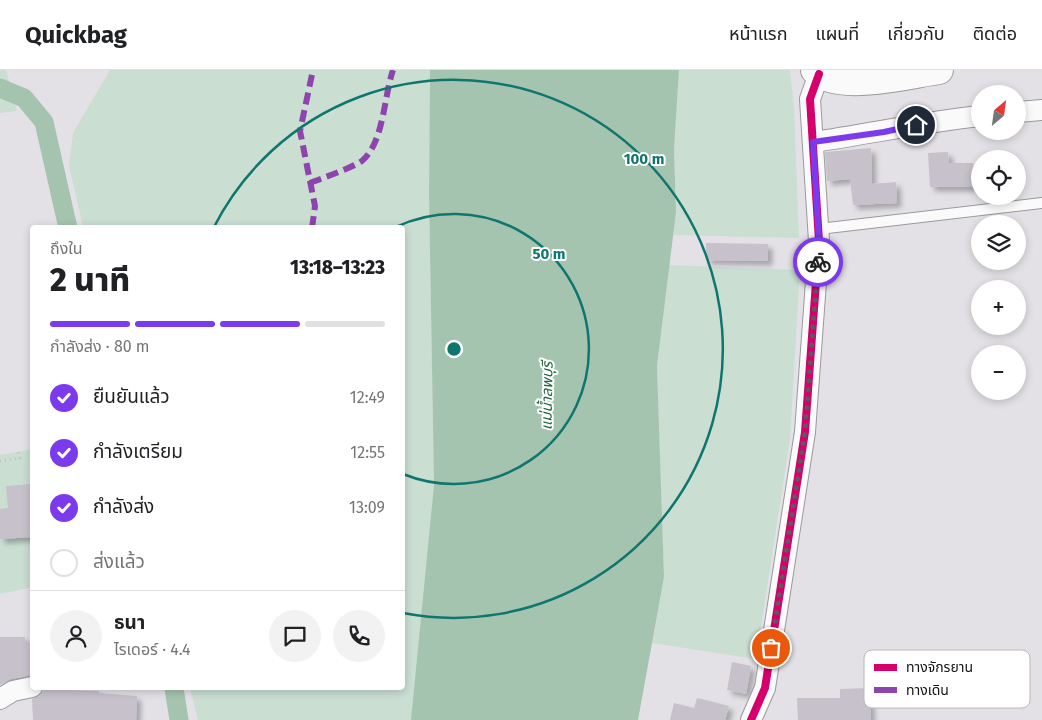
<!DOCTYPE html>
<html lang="th">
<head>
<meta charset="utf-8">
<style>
  body { margin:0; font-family:"Fira Sans","Noto Sans Thai",sans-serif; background:#f2f2f2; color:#202124; height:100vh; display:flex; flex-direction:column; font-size:19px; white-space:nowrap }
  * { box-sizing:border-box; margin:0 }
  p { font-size:16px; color:#757577 }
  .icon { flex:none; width:28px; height:28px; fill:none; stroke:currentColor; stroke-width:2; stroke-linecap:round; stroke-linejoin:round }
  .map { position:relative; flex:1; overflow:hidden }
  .sheet { position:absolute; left:30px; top:155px; width:375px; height:465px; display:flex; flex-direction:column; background:#fff; border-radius:5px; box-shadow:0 2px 8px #0003 }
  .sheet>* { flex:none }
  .needle { width:32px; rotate:29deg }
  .tools { position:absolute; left:971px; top:15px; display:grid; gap:10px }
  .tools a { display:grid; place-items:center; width:55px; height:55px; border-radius:50%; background:#fff; box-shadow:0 2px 8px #0003; font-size:25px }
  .pin { position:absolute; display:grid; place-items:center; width:42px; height:42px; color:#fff; margin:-21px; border:2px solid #fff; border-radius:50%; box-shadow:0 1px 5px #0007 }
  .courier { position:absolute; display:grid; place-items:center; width:50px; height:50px; margin:-25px; border:4px solid #7c3aed; border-radius:50%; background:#fff; color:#222; box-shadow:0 1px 6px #0007 }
  .summary em { font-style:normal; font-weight:800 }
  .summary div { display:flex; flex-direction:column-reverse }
  .summary { display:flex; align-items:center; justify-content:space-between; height:85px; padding:0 20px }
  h1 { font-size:32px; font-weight:800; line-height:38px }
  .bar { display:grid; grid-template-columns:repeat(4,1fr); gap:8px 5px; align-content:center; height:60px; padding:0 20px }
  .bar i { height:6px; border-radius:4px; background:#e0e0e0 }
  .bar .active { background:#7c3aed }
  .bar p { grid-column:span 4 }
  .line { display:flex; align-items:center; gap:12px; padding:0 20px; border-top:1px solid #e0e0e0 }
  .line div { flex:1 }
  .round { display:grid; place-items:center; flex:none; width:52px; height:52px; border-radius:26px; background:#f2f2f2 }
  ol { padding:0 20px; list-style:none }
  li { display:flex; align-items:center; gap:15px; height:55px }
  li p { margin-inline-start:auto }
  li .icon { padding:5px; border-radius:50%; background:#7c3aed; color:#fff; stroke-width:4 }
  li:last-child { color:#757577 }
  li i { width:28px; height:28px; border:2px solid #e0e0e0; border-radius:50% }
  header { display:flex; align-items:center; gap:30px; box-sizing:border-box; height:70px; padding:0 25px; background:#fff; border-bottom:1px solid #e0e0e0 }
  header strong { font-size:24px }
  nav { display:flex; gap:28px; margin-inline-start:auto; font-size:18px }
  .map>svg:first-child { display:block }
</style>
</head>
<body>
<header>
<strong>Quickbag</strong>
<nav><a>หน้าแรก</a><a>แผนที่</a><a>เกี่ยวกับ</a><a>ติดต่อ</a></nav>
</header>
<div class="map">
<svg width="1042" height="650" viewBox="0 0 1042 650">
  <defs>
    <filter id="shadow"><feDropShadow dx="4.5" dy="4.5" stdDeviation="2.5" flood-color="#0004"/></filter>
  </defs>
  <rect width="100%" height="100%" fill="#e3e1e6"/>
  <!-- green -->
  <g fill="#caded2">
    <polygon points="0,0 6,0 17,41 0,43"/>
    <polygon points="110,0 430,0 429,123 434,415 414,650 198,650 190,618 402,618 402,158 83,157 69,96 73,63"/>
    <polygon points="679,0 790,0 794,39 799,168 673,165 676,142 674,79"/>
    <polygon points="669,195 800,200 790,369 756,589 652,573 664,507 657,296"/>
    <polygon points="32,379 32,517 0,524 0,385"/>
  </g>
  <!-- water -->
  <polygon fill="#a5c4af" points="430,0 679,0 674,79 676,142 657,296 664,507 638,650 411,650 434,415 429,123"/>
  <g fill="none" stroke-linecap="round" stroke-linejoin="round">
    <!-- canal -->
    <g stroke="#a5c4af" stroke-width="19">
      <polyline points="0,18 24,28 44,52 68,158"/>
      <polyline points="174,618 179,650"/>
    </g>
  </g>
  <!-- building -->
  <g fill="#c6c1cb" filter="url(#shadow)">
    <polygon points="871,78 872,114 896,112 897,133 853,135 850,109 827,111 825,82"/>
    <polygon points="948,82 949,93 973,93 973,117 930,117 928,83"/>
    <polygon points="706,173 768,174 768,191 706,190"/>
    <polygon points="32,414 32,467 0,469 0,439 8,438 6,416"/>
    <polygon points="0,567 25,567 25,573 32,573 32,605 11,609 0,615"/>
    <polygon points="732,592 751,596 746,624 727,620"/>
    <polygon points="44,618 71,618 72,620 99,621 99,623 137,626 136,650 33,650 32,629 40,625"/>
    <polygon points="869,618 871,650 798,650 797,628 840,628 840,619"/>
    <polygon points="697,628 729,636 725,650 670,650 674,633 694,638"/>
  </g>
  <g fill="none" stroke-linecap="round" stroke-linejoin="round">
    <defs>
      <polyline id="lane" points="819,159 1042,133"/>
      <g id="street">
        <polyline points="1018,42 1042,40"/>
        <path d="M 813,72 C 869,64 924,52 980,46"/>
        <polyline points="0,629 13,621 32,617"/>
        <polyline points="751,650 765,618 805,362 819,171 810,29 819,4"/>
      </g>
      <path id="secondary" d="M 815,0 C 838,23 909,4 939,0"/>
    </defs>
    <!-- lane casing -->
    <use href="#lane" stroke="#9a999c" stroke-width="12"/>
    <!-- street casing -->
    <use href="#street" stroke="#9a999c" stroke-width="22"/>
    <!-- secondary casing -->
    <use href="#secondary" stroke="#9a999c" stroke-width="30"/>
    <!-- path -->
    <polyline stroke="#c2c2c3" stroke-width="3" stroke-dasharray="1 4" stroke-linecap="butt" points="0,391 20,388 18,382"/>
    <!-- lane -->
    <use href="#lane" stroke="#fbfafb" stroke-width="10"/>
    <!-- street -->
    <use href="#street" stroke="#fbfafb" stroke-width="20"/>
    <!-- secondary -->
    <use href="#secondary" stroke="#fbfafb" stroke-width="28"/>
    <!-- quiet -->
    <g stroke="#8e44ad" stroke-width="6" stroke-dasharray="12 6" stroke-linecap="butt">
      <path d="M 310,113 C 322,108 355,97 363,90 C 384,71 384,26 393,0"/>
      <polyline points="312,158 315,136 300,61 313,0"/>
    </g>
    <defs>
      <polyline id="cycleway" points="751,650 765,618 805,362 819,171 810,29 819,4"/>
    </defs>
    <!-- cycleway casing -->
    <use href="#cycleway" stroke="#fff" stroke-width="11"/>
    <!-- cycleway -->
    <use href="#cycleway" stroke="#d6006c" stroke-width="8"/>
  </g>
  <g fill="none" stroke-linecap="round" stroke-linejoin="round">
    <!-- done -->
    <polyline stroke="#5c5a5e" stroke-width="5" stroke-dasharray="0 9" points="771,578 805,362 818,192"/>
    <!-- route -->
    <polyline stroke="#7c3aed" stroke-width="6" points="818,192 819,171 813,72 884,62 916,55"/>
  </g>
  <!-- distance rings -->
  <g fill="none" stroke="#0f766e" stroke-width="2.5">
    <path d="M396 157A135 135 0 1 1 403 404"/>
    <path d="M214 157A269 269 0 1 1 403 543"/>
  </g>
  <g text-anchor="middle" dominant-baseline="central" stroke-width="4" stroke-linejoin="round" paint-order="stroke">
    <!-- water labels -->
    <g font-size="15" font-style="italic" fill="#20663d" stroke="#fff">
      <text transform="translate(547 326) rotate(-89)">แม่น้ำลพบุรี</text>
    </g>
  </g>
  <!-- legend -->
  <rect x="864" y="580" width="166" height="58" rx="8" fill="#fff" stroke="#b8b8b8" stroke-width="1"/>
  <rect x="874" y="594" width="23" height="7" fill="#d6006c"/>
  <rect x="874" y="617" width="23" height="6" fill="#8e44ad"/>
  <g font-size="14" fill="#131114">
    <text x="906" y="602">ทางจักรยาน</text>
    <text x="906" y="625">ทางเดิน</text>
  </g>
  <circle cx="454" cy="279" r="8" fill="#0f766e" stroke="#fff" stroke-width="2.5"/>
  <g font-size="15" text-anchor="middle" font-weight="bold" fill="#0f766e" stroke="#fff" stroke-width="4" stroke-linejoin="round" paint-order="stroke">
    <text x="644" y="94">100 m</text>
    <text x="549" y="189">50 m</text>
  </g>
</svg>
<div class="tools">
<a><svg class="needle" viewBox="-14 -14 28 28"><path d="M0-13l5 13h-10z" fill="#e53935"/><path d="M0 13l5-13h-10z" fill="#757577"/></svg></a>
<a><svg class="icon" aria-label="locate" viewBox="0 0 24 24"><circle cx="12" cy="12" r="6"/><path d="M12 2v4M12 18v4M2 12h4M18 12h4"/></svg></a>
<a><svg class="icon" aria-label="layers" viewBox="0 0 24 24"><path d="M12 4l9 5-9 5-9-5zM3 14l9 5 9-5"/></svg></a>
<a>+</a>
<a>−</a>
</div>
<div class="pin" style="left:771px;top:578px;background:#ea580c"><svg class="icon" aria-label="bag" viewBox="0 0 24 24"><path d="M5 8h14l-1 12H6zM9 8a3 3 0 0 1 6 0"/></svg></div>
<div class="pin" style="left:916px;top:55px;background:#1f2937"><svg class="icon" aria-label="home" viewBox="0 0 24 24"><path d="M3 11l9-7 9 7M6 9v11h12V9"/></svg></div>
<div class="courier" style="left:818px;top:192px"><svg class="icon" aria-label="bike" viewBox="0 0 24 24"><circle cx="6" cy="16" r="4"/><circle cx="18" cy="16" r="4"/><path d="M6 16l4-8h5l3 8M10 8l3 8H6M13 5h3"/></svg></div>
<section class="sheet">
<div class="summary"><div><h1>2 นาที</h1><p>ถึงใน</p></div><em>13:18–13:23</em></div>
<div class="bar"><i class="active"></i><i class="active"></i><i class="active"></i><i></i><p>กำลังส่ง · 80 m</p></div>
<ol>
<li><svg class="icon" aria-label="check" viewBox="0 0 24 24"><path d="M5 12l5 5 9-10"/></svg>ยืนยันแล้ว<p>12:49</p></li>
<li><svg class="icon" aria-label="check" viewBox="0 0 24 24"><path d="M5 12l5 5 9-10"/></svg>กำลังเตรียม<p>12:55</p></li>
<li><svg class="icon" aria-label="check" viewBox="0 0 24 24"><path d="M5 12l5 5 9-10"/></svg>กำลังส่ง<p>13:09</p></li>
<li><i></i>ส่งแล้ว</li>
</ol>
<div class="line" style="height:90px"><a class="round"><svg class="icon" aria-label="person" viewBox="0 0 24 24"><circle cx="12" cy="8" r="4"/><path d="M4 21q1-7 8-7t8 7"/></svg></a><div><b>ธนา</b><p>ไรเดอร์ · 4.4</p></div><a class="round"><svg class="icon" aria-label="chat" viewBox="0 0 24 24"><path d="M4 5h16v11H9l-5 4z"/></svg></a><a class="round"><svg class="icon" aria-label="phone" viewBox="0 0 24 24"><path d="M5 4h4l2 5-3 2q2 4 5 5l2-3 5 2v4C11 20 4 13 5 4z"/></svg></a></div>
</section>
</div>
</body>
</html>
